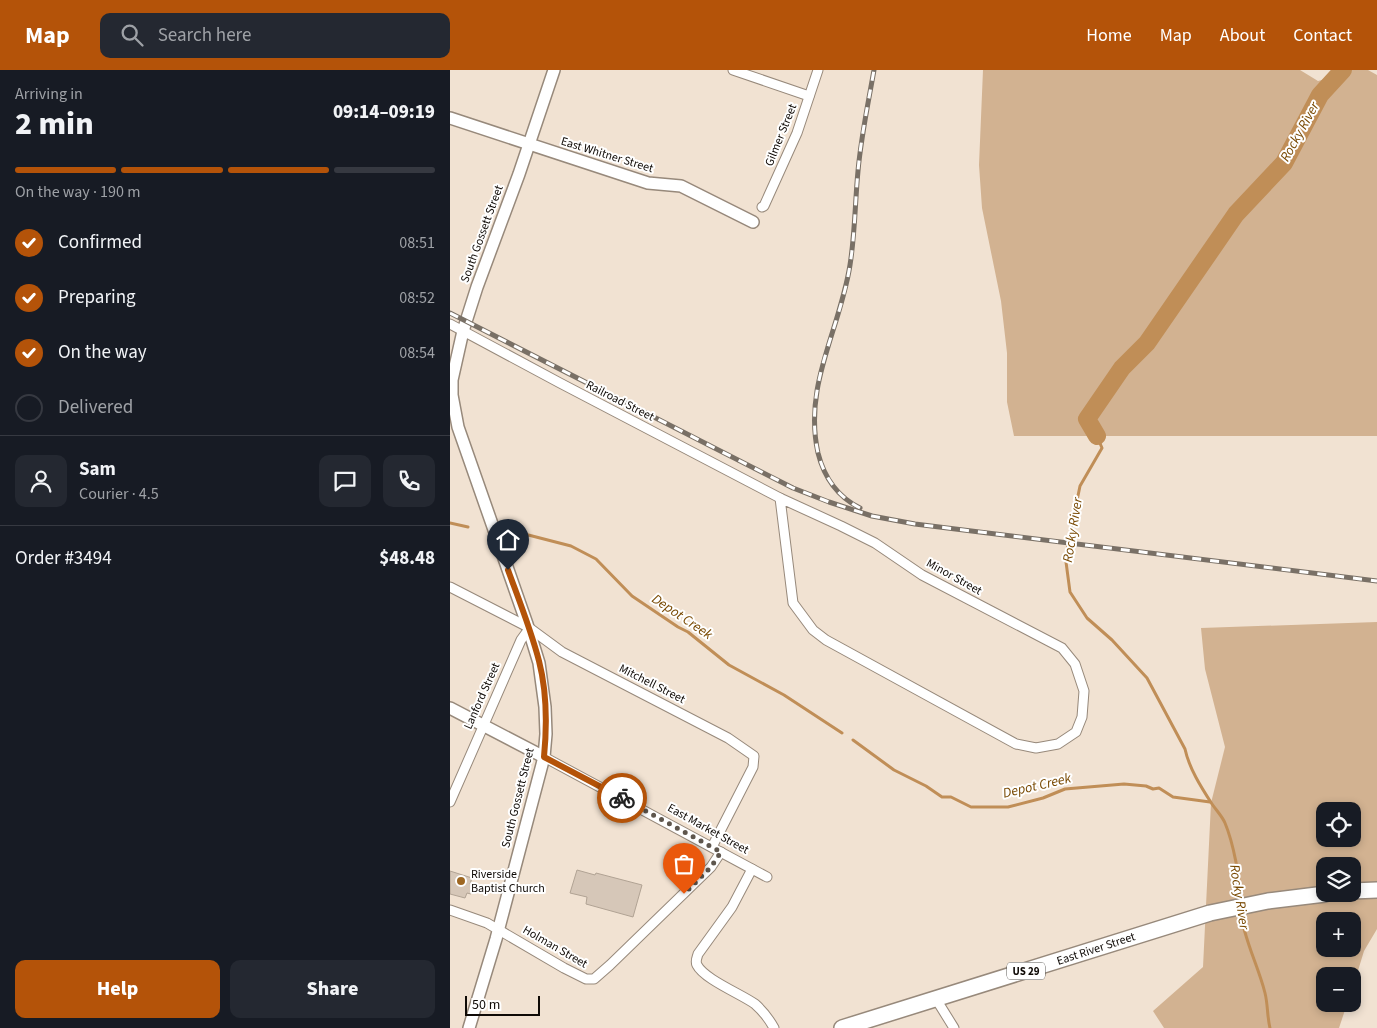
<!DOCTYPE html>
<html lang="en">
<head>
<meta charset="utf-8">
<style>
  body { margin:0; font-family:"Source Sans 3",sans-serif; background:#242831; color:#f1f3f6; height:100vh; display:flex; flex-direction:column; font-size:19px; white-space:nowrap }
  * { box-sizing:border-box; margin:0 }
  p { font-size:16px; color:#9ea1a6 }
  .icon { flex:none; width:28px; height:28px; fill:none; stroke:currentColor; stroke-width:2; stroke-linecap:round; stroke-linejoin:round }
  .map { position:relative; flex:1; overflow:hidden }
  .panel { display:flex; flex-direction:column; background:#171b24; width:450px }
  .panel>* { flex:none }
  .buttons { position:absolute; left:866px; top:732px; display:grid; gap:10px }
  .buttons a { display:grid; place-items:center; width:45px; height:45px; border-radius:10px; background:#171b24; box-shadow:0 2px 8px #0003; font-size:25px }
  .scale { position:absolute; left:15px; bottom:12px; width:75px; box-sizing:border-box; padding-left:5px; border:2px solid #0f0a06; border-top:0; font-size:14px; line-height:18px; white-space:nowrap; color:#0f0a06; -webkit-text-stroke:4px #fff; paint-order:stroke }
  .pin { position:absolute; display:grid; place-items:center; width:42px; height:42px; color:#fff; margin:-51px -21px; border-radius:50% 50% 50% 0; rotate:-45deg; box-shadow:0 0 5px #0007 }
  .pin .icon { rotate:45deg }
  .courier { position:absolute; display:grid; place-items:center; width:50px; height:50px; margin:-25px; border:4px solid #b45309; border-radius:50%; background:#fff; color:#222; box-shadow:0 1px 6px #0007 }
  .headline em { font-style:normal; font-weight:800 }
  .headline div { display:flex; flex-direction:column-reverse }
  .headline { display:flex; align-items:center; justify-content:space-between; height:85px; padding:0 15px }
  h1 { font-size:32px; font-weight:800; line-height:38px }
  .bar { display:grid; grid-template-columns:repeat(4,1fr); gap:8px 5px; align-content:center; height:60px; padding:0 15px }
  .bar i { height:6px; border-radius:4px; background:#363941 }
  .bar .on { background:#b45309 }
  .bar p { grid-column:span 4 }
  .line { display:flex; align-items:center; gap:12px; padding:0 15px; border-top:1px solid #363941 }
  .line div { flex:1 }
  .round { display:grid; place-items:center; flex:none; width:52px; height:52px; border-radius:10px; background:#242831 }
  ol { padding:0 15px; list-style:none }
  li { display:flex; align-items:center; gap:15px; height:55px }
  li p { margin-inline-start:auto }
  li .icon { padding:5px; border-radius:50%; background:#b45309; color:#fff; stroke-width:4 }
  li:last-child { color:#9ea1a6 }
  li i { width:28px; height:28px; border:2px solid #363941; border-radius:50% }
  .button { display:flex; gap:10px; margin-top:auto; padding:10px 15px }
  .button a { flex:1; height:58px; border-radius:10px; background:#b45309; color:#fff; font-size:20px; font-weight:800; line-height:58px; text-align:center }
  .button a+a { background:#242831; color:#f1f3f6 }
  header { display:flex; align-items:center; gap:30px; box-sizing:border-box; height:70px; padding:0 25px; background:#b45309; color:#fff }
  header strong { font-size:24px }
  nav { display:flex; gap:28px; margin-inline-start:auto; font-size:18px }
  .search { width:350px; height:45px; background:#242831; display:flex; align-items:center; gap:12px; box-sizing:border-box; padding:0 18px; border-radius:10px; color:#9ea1a6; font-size:19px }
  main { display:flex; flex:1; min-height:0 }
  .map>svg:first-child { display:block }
</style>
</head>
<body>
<header>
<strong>Map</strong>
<div class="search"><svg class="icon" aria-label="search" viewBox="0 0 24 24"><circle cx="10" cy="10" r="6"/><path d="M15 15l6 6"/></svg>Search here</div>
<nav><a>Home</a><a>Map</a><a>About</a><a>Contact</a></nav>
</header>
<main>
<section class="panel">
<div class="headline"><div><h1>2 min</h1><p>Arriving in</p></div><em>09:14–09:19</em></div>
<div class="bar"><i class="on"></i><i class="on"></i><i class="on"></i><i></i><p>On the way · 190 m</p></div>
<ol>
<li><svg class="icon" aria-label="check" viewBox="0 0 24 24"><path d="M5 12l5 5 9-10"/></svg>Confirmed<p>08:51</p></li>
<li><svg class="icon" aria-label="check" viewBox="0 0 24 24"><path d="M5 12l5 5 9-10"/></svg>Preparing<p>08:52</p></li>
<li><svg class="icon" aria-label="check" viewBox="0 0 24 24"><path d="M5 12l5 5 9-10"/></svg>On the way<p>08:54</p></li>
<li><i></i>Delivered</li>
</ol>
<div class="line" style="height:90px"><a class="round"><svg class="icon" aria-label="person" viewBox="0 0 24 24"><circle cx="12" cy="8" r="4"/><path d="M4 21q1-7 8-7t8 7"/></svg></a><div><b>Sam</b><p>Courier · 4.5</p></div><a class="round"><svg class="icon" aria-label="chat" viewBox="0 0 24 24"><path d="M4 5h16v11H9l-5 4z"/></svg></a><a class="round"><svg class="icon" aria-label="phone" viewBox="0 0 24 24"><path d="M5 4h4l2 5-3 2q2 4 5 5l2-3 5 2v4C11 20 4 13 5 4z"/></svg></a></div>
<div class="line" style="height:65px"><div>Order #3494</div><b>$48.48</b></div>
<div class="button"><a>Help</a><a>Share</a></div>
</section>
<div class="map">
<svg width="927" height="958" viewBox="0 0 927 958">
  <rect width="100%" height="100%" fill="#f1e2d2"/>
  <!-- green -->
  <g fill="#d2b291" fill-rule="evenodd">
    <polygon points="533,0 850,0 868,11 897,3 900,0 918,0 927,5 927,366 564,366 557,332 557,283 551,231 532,138 529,95"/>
    <path d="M 927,552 L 927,859 L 914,881 L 903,917 L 902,906 L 875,906 L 875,934 L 897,934 L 889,958 L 714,958 L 703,941 L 753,897 L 761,733 L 775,677 L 755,599 L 751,558 ZM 875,741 L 902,741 L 902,769 L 875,769 ZM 875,796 L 902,796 L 902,824 L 875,824 ZM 875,851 L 902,851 L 902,879 L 875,879 Z"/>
  </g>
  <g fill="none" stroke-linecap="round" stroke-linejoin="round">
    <!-- stream -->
    <g stroke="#c08e57" stroke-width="3">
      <path d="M 647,366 L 652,378 L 630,416 L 618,474 L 616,492 L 620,522 L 637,548 L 662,570 L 697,608 L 735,679 C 739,698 751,717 762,734 C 766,740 772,746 775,753 C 783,772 791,811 790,831"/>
      <polyline points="0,453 18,457"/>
      <polyline points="59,460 121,476 146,489 182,526 228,557 238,562 279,595 334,625 392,663"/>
      <polyline points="403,670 444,700 476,716 492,727 501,727 521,737 558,737 593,728 615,719 674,714 696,716 703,719 709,718 723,727 760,732"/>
      <path d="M 790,840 C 794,870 808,895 815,923 C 818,935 817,946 820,958"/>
    </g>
    <!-- river -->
    <polyline stroke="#c08e57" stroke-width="18" points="647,366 637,349 672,298 697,273 786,144 834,93 870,25 893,0"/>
  </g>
  <!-- building -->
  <g fill="#d6c7b8" stroke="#b1a394">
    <polygon points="127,800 145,805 146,803 192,815 183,847 136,834 137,827 120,823"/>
    <polygon points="0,801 22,808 20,814 24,815 21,824 17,823 15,828 0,824"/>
  </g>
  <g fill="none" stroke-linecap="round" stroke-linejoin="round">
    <defs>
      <g id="street">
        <polyline points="283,0 359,26"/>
        <polyline points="312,137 314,136 347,63 368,0"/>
        <polyline points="0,254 110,313 330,428"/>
        <polygon points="330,428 391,456 425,473 472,505 612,578 625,594 634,621 632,647 626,662 608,674 586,678 566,674 376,570 363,560 343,533"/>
        <polyline points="0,517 78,557 112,582 278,668 304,686 303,697 262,777"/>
        <polyline points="94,687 317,807"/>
        <polyline points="0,732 71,570 79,559"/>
        <path d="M 302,799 L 282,837 L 248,884 C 247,888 245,891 247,895 C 254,909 291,924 305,934 C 313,941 319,949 324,958"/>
        <polyline points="0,840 37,853 114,898 136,909 144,909 160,895 261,797 271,782"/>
        <polyline points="486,929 504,958"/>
      </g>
      <g id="secondary">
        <polyline points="0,48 198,113 231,116 303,152"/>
        <polyline points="0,638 94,687"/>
        <polyline points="19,958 46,869 94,687 96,664 95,637 89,593 77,554 8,357 2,325 2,310 13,261 27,217 69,104 104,0"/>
      </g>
      <g id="highway">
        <polyline points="902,821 927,820"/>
        <polyline points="392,958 760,843 818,831 875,824"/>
      </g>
    </defs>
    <!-- street casing -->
    <use href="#street" stroke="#97897b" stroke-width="11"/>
    <!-- secondary casing -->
    <use href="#secondary" stroke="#97897b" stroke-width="14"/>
    <!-- highway casing -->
    <use href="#highway" stroke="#97897b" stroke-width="18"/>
    <!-- street -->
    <use href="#street" stroke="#fff" stroke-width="9"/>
    <!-- secondary -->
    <use href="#secondary" stroke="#fff" stroke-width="11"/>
    <!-- highway -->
    <use href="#highway" stroke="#fff" stroke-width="15"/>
    <defs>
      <g id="rail">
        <polyline points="0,243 343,418 379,432 422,446 465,454 927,511"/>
        <path d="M 410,438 C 388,427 374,407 368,383 C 353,315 390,260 400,195 C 405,164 405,132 408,101 C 411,67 418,34 424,0"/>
      </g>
    </defs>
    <!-- rail casing -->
    <use href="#rail" stroke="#797066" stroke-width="5"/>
    <!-- rail -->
    <use href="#rail" stroke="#fff" stroke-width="3" stroke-dasharray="9" stroke-linecap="butt"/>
  </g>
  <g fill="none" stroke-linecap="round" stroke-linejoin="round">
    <!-- done -->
    <polyline stroke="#5e564d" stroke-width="5" stroke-dasharray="0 9" points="172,728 271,782 261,797 234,824"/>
    <!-- route -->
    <path stroke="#b45309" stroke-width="6" d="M 58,500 C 69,530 81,560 89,591 C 97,622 97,656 94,687 L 172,728"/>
  </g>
  <!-- markers -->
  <circle fill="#9e6722" stroke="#fff" stroke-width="2" cx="11" cy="811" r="5"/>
  <g text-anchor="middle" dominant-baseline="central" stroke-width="4" stroke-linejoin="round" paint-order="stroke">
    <!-- shield labels -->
    <rect fill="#fff" stroke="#575451" stroke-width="1" x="557" y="892.5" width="38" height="17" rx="4"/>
    <g font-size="11" font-weight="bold" fill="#0f0a06">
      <text x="576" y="901">US 29</text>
    </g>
    <!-- street labels -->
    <g font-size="12" fill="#0f0a06" stroke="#fff">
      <text transform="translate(331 65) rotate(-68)">Gilmer Street</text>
      <text transform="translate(157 85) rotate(17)">East Whitner Street</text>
      <text transform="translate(32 164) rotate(-70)">South Gossett Street</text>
      <text transform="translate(170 331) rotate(27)">Railroad Street</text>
      <text transform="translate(504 507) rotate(29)">Minor Street</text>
      <text transform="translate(202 614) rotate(27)">Mitchell Street</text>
      <text transform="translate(32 626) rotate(-66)">Lanford Street</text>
      <text transform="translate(68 728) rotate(-76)">South Gossett Street</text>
      <text transform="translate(258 759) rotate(29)">East Market Street</text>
      <text transform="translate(105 877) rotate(30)">Holman Street</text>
      <text transform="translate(646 879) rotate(-18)">East River Street</text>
    </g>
    <!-- poi labels -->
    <g font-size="12" fill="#0f0a06" stroke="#fff" text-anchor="start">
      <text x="21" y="804">Riverside<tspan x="21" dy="14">Baptist Church</tspan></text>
    </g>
    <!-- water labels -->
    <g font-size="14" font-style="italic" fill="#784800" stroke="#fff">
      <text transform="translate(850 62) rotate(-61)">Rocky River</text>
      <text transform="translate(623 460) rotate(-81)">Rocky River</text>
      <text transform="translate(232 547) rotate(34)">Depot Creek</text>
      <text transform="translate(587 716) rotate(-13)">Depot Creek</text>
      <text transform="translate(789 827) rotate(81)">Rocky River</text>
    </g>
  </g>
</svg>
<div class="buttons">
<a><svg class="icon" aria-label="locate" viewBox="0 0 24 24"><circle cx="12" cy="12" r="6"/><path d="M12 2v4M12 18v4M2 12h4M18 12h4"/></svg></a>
<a><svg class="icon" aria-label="layers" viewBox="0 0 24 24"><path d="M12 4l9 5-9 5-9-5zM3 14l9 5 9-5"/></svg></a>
<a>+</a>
<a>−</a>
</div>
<div class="scale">50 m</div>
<div class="pin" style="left:234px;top:824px;background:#ea580c"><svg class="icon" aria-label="bag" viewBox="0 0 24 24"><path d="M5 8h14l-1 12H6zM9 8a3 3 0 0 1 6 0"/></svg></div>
<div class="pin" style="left:58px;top:500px;background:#1f2937"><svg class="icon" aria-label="home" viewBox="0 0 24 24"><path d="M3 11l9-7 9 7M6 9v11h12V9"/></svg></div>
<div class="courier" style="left:172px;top:728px"><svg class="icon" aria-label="bike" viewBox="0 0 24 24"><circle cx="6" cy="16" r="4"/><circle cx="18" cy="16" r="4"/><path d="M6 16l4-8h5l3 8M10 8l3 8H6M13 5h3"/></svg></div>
</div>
</main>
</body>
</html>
